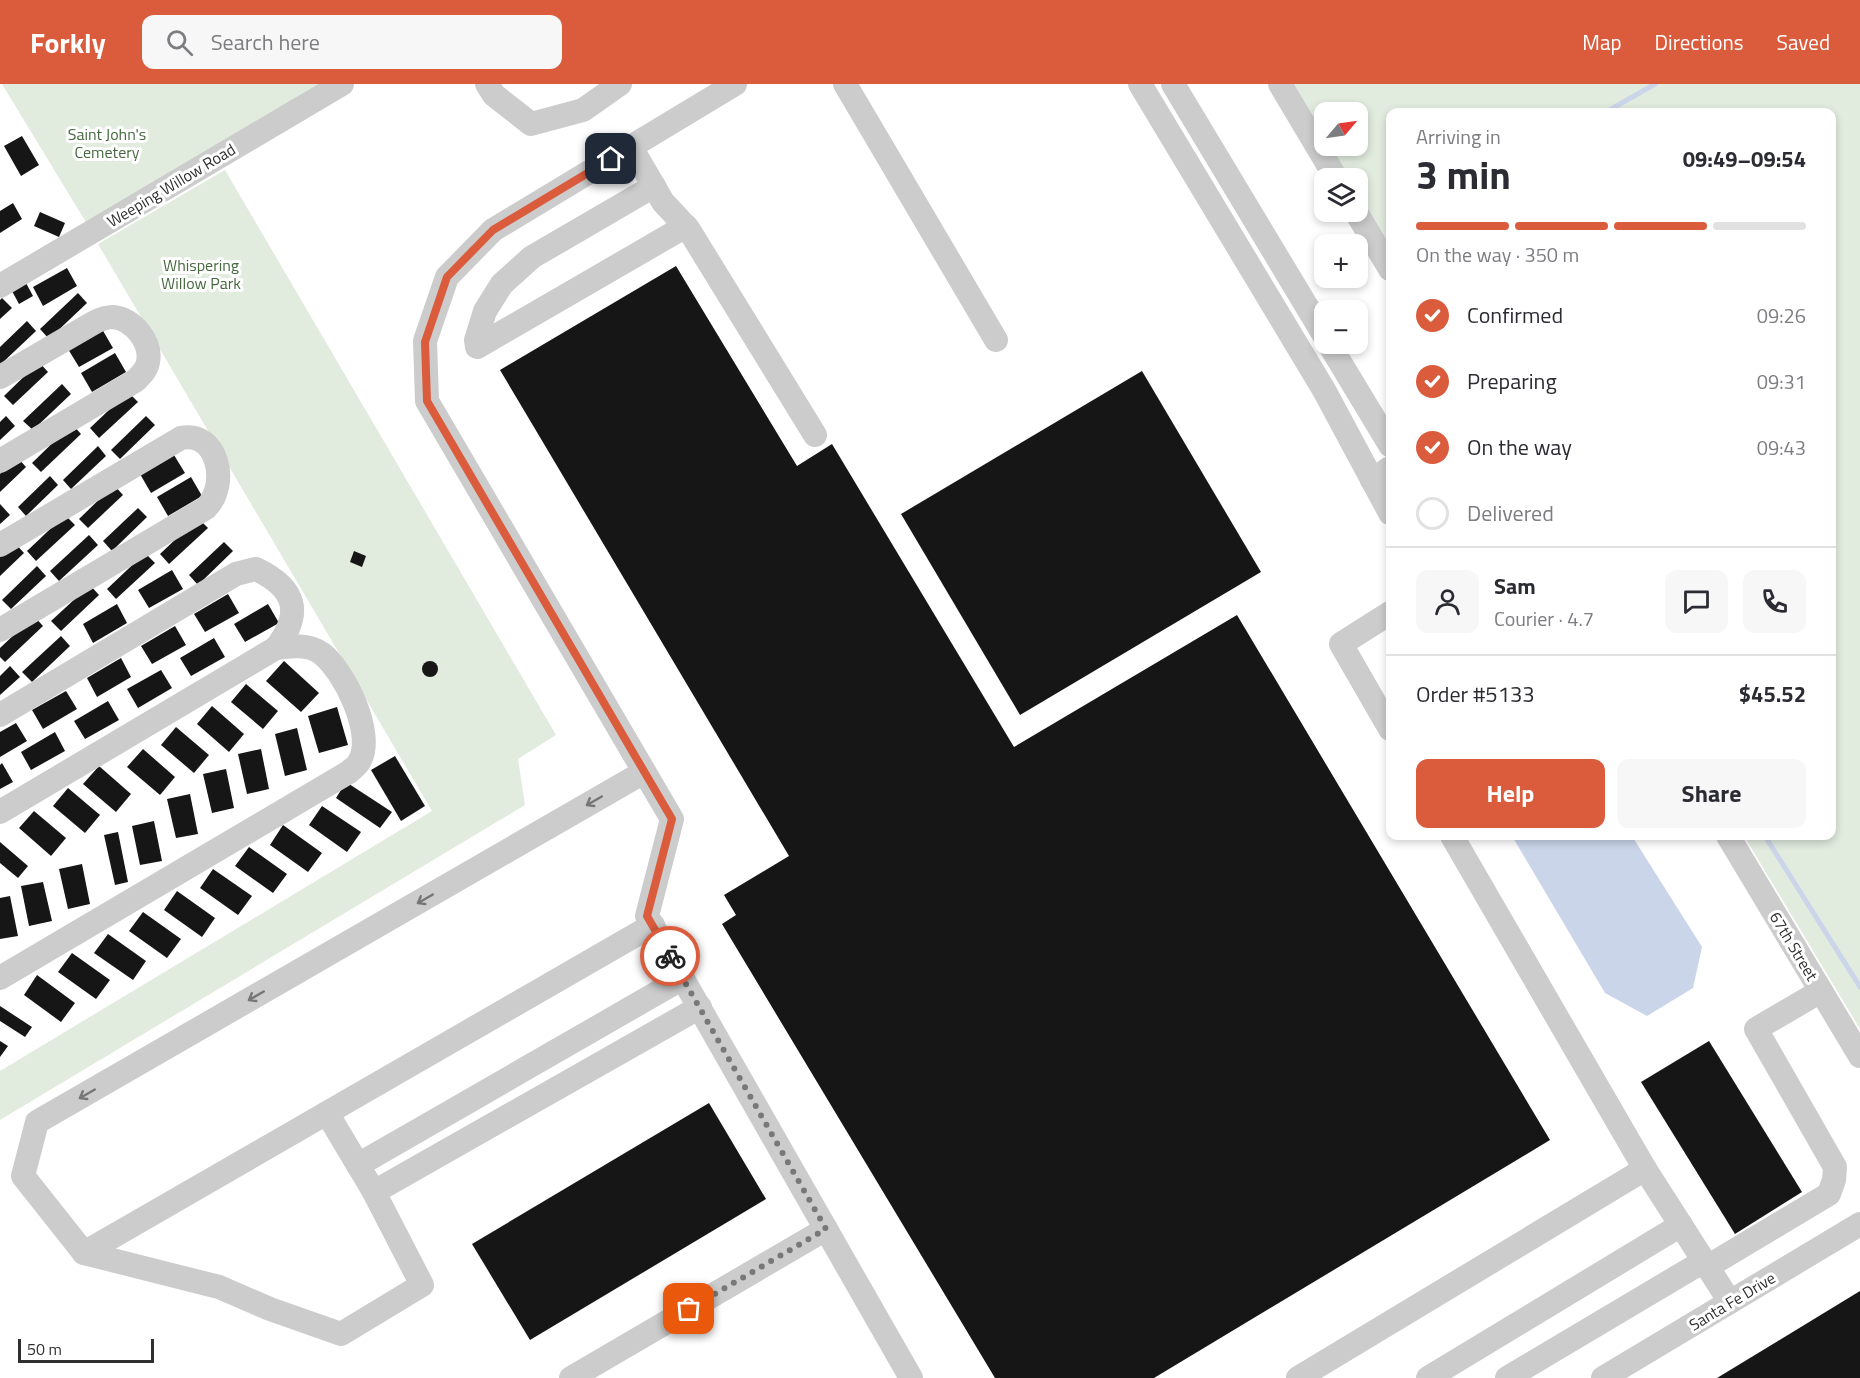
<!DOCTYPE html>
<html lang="en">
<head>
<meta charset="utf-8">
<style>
  body { margin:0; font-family:"Titillium Web",sans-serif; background:#f7f7f7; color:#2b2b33; height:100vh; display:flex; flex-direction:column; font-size:22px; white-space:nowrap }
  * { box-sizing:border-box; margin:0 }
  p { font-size:20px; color:#7c7c81 }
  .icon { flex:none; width:33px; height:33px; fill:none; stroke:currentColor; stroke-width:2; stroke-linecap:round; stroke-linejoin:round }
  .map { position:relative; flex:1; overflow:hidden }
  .panel { position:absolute; left:1386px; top:24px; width:450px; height:732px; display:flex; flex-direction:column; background:#fff; border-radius:12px; box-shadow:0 3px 9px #0003 }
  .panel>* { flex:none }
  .needle { width:39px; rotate:61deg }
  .buttons { position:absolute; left:1314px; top:18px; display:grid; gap:12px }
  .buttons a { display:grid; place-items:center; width:54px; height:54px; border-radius:12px; background:#fff; box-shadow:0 3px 9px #0003; font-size:30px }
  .scale { position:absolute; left:18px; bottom:15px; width:136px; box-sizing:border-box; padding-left:6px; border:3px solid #2f2f2f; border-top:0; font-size:16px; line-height:21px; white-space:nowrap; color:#2f2f2f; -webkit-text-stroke:4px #fff; paint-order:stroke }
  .pin { position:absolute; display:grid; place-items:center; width:51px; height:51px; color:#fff; margin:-26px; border-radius:12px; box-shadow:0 3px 9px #0006 }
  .courier { position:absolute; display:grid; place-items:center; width:60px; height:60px; margin:-30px; border:4px solid #da5c3c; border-radius:50%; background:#fff; color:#222; box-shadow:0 2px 8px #0007 }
  .overview em { font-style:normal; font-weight:700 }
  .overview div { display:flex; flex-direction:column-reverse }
  .overview { display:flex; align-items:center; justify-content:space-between; height:102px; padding:0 30px }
  h1 { font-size:39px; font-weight:700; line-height:45px }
  .bar { display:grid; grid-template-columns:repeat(4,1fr); gap:9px 6px; align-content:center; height:72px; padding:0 30px }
  .bar i { height:8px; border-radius:4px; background:#e1e1e2 }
  .bar .current { background:#da5c3c }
  .bar p { grid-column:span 4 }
  .line { display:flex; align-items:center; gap:15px; padding:0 30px; border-top:2px solid #e1e1e2 }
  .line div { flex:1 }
  .round { display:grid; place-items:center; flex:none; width:63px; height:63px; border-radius:12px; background:#f7f7f7 }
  ol { padding:0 30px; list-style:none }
  li { display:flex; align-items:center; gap:18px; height:66px }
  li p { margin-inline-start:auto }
  li .icon { padding:6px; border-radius:50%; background:#da5c3c; color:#fff; stroke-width:4 }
  li:last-child { color:#7c7c81 }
  li i { width:33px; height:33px; border:3px solid #e1e1e2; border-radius:50% }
  .button { display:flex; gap:12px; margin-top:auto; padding:12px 30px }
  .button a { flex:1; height:69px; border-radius:12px; background:#da5c3c; color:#fff; font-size:24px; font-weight:700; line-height:69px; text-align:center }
  .button a+a { background:#f7f7f7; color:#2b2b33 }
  header { display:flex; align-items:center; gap:36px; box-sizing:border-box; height:84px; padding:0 30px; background:#da5c3c; color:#fff }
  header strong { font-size:28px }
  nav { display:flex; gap:33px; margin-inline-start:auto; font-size:21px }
  .search { width:420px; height:54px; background:#f7f7f7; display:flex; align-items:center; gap:15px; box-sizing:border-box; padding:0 21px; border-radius:12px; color:#7c7c81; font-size:22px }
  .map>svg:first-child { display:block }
</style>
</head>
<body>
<header>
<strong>Forkly</strong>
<div class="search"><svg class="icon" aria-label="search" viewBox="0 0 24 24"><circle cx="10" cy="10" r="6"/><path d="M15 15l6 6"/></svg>Search here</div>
<nav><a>Map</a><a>Directions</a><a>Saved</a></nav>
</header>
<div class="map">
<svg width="1860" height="1294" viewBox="0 0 1860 1294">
  <rect width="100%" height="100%" fill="#fff"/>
  <!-- green -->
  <g fill="#e1ebde">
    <polygon points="2,0 319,0 87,140"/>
    <polygon points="1293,0 1860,0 1860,945 1744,752 1832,752 1832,28 1390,28 1390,163 1358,108 1358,94 1350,94 1330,62 1358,62 1358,28 1324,28 1324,53"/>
    <polygon points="225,86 556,651 518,675 525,721 0,1036 0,987 432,727 98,160"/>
  </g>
  <!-- water -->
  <polygon fill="#cbd5ea" points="1512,752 1632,752 1702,863 1693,904 1647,932 1605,909"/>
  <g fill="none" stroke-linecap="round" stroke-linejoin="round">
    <!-- stream -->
    <g stroke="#cbd5ea" stroke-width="5">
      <polyline points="1606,28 1655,0"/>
      <polyline points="1765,752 1860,903"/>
    </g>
  </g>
  <!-- building -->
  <g fill="#161616">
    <polygon points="22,52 39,81 21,92 4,62"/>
    <polygon points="13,119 22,135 0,149 0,127"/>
    <polygon points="40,128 65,139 59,153 34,142"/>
    <polygon points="676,182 797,382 832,360 1014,663 1237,531 1550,1056 1154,1294 995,1294 722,840 736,831 724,811 789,772 500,286"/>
    <polygon points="67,184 77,202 43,222 33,203"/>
    <polygon points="26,199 33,212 19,220 12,207"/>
    <polygon points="78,209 87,219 49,255 40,245"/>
    <polygon points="2,214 12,224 0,235 0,216"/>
    <polygon points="27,237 36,247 0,281 0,263"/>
    <polygon points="102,245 113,264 79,283 68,265"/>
    <polygon points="115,269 126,288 92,308 81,289"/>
    <polygon points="39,278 48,288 13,321 4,312"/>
    <polygon points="1142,287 1261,488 1020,631 901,430"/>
    <polygon points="62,300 71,310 33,346 23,337"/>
    <polygon points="128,308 138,318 99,354 90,344"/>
    <polygon points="6,332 15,342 0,356 0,338"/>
    <polygon points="146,332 155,341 120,375 111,366"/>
    <polygon points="72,340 81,350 41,388 32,379"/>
    <polygon points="98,362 106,372 71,405 63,396"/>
    <polygon points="174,371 185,389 151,409 140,390"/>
    <polygon points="17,373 26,383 0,408 0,390"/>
    <polygon points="50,392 58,401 26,432 18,423"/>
    <polygon points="191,393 202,412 168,432 157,413"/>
    <polygon points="114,401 123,411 88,444 79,435"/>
    <polygon points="0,420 10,431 0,440"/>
    <polygon points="138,424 147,433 112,467 103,457"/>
    <polygon points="65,431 75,441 36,477 27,467"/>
    <polygon points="198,434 208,444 169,480 160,470"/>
    <polygon points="89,451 98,461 59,497 50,487"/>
    <polygon points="224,458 233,467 198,501 189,491"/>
    <polygon points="15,459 24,469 0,492 0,473"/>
    <polygon points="354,467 366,472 362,483 350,478"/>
    <polygon points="145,469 155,479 116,515 107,505"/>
    <polygon points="37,482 46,492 11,525 2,516"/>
    <polygon points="172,486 183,505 149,524 138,506"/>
    <polygon points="90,501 99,511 61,547 51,537"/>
    <polygon points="228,510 239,529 205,548 194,530"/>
    <polygon points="117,520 127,539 93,559 83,540"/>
    <polygon points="268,520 279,539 245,558 234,540"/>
    <polygon points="34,532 43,542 5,578 0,573 0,564"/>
    <polygon points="175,542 186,561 152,580 141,562"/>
    <polygon points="61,552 70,562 32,598 22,588"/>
    <polygon points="214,554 225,573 191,592 180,574"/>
    <polygon points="121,574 131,593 97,613 87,594"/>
    <circle cx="430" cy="585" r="8"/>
    <polygon points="284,577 319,609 301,628 266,597"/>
    <polygon points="10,582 20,593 0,611 0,592"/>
    <polygon points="161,586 172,604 138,624 127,605"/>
    <polygon points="246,600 278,627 263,645 231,618"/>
    <polygon points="66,607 77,625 43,645 32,626"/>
    <polygon points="108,617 119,636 85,655 74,637"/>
    <polygon points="212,622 244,650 229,668 197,640"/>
    <polygon points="337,623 348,661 319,669 308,632"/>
    <polygon points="16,639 27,657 0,673 0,648"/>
    <polygon points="176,643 209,671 194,689 161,661"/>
    <polygon points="297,644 307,686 285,692 275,650"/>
    <polygon points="55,648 65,667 31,686 21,668"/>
    <polygon points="143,665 175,693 160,711 127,683"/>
    <polygon points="261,665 269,705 247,710 238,670"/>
    <polygon points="395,672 425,722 401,737 371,686"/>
    <polygon points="2,679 13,698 0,705 0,681"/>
    <polygon points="99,682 131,710 116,728 83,700"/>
    <polygon points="226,685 234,724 212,729 203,690"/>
    <polygon points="346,698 392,728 380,744 336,714"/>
    <polygon points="68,704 100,731 85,749 53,722"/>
    <polygon points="190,710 198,750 176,754 167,715"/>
    <polygon points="322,722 361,748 347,768 309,741"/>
    <polygon points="34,727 66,754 51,772 19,744"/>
    <polygon points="154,737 162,777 140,781 132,742"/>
    <polygon points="283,741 322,769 308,788 270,761"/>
    <polygon points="118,748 128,798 115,801 104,751"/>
    <polygon points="0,758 28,782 18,794 0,779"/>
    <polygon points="249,763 287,790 273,809 235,782"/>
    <polygon points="82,780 90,820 68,825 59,785"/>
    <polygon points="213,785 252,812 238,831 200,804"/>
    <polygon points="43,798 52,837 29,842 21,802"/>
    <polygon points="177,807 215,834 202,853 164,826"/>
    <polygon points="10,812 18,852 0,855 0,814"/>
    <polygon points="143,828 181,855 167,874 129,847"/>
    <polygon points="108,850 146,877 133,896 94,869"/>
    <polygon points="72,869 110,896 96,915 58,888"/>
    <polygon points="37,891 75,919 61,938 24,911"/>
    <polygon points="0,922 32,943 25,953 0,937"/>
    <polygon points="0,957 8,962 0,973"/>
    <polygon points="1709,957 1802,1108 1735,1150 1641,998"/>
    <polygon points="709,1019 766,1115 530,1256 472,1160"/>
    <polygon points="1860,1207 1860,1294 1717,1294"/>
  </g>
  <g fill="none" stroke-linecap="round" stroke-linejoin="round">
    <!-- minor -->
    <g stroke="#ccc" stroke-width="24">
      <polyline points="487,0 494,11 531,40 583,26 620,0"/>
      <polyline points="735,0 493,146 447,193 425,257 427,317 672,735 647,832 911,1294"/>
      <polyline points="845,0 996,256"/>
      <polyline points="1140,0 1324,306 1390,429"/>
      <polyline points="1173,0 1324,251"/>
      <polyline points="1280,0 1336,94"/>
      <polyline points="631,63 663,118 689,146 815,351"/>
      <polyline points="654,102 532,173 502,200 485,227 476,256 477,263 686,142"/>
      <polyline points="1356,128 1390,185"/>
      <polyline points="0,202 342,0"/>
      <polyline points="1329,260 1390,361"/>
      <path d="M 0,293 L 95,238 C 101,235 106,233 113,233 C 133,235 152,258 148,278 C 147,286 140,292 135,297 L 0,377"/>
      <polyline points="1372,396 1390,384"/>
      <path d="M 0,461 L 181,354 C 217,346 230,400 206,424 L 0,546"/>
      <polyline points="1390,529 1341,560 1390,645"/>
      <path d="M 0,631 L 236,490 L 256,485 C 296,504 303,529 276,564 C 291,562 308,560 321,569 C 344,586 376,651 359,678 C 357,682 352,685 349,688 L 0,894"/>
      <polyline points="644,688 37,1038 23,1092 84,1169 653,841"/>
      <polyline points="0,728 276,564"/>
      <polyline points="1452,752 1645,1085"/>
      <polyline points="1728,752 1860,972"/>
      <polyline points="683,894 358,1081 374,1108 700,923"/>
      <polyline points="327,1029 358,1081"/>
      <polyline points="84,1169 219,1203 270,1225 341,1250 422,1201 374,1108"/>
      <polyline points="1707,1183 1829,1110 1834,1096 1835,1083 1756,945 1821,907"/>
      <polyline points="571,1294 826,1145"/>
      <polyline points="1298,1294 1645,1085 1730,1218"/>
      <polyline points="1428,1294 1681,1141"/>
      <polyline points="1507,1294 1704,1177"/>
      <polyline points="1603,1294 1860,1140"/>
    </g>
  </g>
  <!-- one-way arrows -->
  <defs><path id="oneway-shaft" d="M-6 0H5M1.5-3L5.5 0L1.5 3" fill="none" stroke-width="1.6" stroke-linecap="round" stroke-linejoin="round" transform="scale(1.5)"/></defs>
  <g stroke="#767676">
    <use href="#oneway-shaft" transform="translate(594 717) rotate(150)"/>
    <use href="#oneway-shaft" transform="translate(425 815) rotate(150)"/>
    <use href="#oneway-shaft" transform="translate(256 912) rotate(150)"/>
    <use href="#oneway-shaft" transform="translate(87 1010) rotate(150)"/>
  </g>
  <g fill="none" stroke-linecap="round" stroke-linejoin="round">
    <!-- done -->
    <polyline stroke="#787878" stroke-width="6" stroke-dasharray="0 10.8" points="670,872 826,1145 689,1225"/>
    <!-- route -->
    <polyline stroke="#da5c3c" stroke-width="8" points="611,75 493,146 447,193 425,258 427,317 672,735 647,832 670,872"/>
  </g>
  <g text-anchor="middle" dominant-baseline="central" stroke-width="6" stroke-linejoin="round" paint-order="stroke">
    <!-- park labels -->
    <g font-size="16" fill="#47683f" stroke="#fff">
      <text x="107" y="50">Saint John's<tspan x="107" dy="18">Cemetery</tspan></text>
      <text x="201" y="181">Whispering<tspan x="201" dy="18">Willow Park</tspan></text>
    </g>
    <!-- street labels -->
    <g font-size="16" fill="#2f2f2f" stroke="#fff">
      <text transform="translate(171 101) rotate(-31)">Weeping Willow Road</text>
      <text transform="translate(1794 862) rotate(59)">67th Street</text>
      <text transform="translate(1732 1217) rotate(-31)">Santa Fe Drive</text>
    </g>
  </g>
</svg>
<div class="buttons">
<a><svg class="needle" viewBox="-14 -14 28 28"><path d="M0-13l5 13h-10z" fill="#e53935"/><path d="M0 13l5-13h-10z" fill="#7c7c81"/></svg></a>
<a><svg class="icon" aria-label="layers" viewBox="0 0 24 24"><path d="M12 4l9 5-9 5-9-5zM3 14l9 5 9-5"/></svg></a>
<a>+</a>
<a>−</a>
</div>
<div class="scale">50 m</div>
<div class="pin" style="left:689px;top:1225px;background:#ea580c"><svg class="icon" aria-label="bag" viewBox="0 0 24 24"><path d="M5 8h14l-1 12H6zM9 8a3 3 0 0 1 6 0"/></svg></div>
<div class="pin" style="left:611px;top:75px;background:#1f2937"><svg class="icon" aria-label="home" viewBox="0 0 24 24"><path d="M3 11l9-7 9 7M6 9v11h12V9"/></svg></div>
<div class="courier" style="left:670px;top:872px"><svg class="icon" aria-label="bike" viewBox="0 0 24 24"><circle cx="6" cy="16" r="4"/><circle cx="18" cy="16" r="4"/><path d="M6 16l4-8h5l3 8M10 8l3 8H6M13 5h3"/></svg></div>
<section class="panel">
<div class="overview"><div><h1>3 min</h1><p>Arriving in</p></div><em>09:49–09:54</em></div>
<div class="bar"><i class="current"></i><i class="current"></i><i class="current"></i><i></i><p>On the way · 350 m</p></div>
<ol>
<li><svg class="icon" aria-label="check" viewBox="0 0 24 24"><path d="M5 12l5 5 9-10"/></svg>Confirmed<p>09:26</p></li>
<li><svg class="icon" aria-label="check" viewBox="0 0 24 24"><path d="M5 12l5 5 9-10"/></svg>Preparing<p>09:31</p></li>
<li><svg class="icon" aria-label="check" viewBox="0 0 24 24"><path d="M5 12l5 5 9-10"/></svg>On the way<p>09:43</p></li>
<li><i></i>Delivered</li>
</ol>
<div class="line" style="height:108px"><a class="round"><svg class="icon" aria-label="person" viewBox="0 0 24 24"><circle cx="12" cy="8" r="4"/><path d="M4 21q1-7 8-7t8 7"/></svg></a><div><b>Sam</b><p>Courier · 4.7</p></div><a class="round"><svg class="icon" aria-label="chat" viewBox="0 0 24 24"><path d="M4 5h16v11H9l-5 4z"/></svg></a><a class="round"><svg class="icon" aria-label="phone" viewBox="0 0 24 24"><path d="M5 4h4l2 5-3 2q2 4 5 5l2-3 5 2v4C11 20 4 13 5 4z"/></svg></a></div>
<div class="line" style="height:78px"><div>Order #5133</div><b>$45.52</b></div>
<div class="button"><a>Help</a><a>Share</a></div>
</section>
</div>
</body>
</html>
